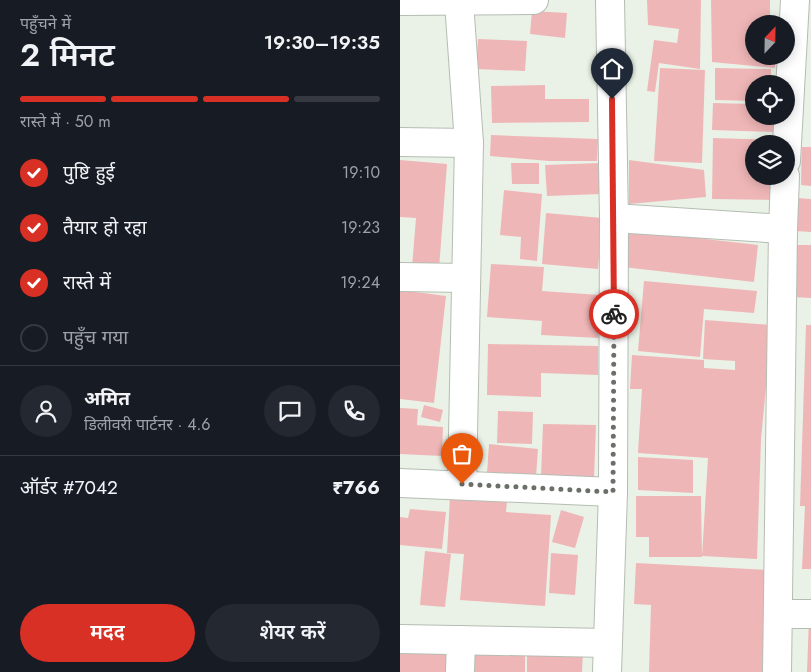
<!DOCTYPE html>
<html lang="hi">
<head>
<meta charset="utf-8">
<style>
  body { margin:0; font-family:Jost,"Noto Sans Devanagari",sans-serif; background:#242831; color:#f1f3f6; height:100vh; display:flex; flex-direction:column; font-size:19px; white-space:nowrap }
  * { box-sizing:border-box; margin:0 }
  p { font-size:16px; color:#9ea1a6 }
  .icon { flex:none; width:28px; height:28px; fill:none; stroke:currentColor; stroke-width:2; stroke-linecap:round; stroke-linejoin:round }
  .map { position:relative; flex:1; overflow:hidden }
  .panel { display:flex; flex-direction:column; background:#171b24; width:400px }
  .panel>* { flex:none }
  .needle { width:32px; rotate:22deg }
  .tools { position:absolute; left:345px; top:15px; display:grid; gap:10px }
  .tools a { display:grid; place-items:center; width:50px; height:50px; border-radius:50%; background:#171b24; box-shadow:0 2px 12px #0003; font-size:25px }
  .pin { position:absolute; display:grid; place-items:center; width:42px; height:42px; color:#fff; margin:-51px -21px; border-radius:50% 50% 50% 0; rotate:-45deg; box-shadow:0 0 5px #0007 }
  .pin .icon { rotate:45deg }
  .courier { position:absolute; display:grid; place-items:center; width:50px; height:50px; margin:-25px; border:4px solid #d93025; border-radius:50%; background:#fff; color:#222; box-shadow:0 1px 6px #0007 }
  .head em { font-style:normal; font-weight:600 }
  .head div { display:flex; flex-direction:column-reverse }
  .head { display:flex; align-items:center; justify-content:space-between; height:85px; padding:0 20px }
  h1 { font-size:32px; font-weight:600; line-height:38px }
  .bar { display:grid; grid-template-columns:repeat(4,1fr); gap:8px 5px; align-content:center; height:60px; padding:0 20px }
  .bar i { height:6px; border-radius:4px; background:#363941 }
  .bar .selected { background:#d93025 }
  .bar p { grid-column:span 4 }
  .line { display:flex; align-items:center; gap:12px; padding:0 20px; border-top:1px solid #363941 }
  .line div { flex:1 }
  .round { display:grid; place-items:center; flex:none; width:52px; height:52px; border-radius:26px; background:#242831 }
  ol { padding:0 20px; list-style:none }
  li { display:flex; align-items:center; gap:15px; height:55px }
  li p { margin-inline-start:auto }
  li .icon { padding:5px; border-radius:50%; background:#d93025; color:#fff; stroke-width:4 }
  li:last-child { color:#9ea1a6 }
  li i { width:28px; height:28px; border:2px solid #363941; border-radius:50% }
  .cta { display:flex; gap:10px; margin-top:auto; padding:10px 20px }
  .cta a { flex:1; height:58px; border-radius:30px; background:#d93025; color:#fff; font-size:20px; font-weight:600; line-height:58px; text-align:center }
  .cta a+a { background:#242831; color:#f1f3f6 }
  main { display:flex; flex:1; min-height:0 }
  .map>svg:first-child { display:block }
</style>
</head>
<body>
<main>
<section class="panel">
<div class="head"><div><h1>2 मिनट</h1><p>पहुँचने में</p></div><em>19:30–19:35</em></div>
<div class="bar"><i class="selected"></i><i class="selected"></i><i class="selected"></i><i></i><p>रास्ते में · 50 m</p></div>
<ol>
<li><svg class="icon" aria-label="check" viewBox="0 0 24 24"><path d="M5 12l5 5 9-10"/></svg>पुष्टि हुई<p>19:10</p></li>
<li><svg class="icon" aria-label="check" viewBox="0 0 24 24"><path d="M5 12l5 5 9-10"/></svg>तैयार हो रहा<p>19:23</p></li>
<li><svg class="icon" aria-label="check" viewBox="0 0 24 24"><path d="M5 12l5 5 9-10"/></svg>रास्ते में<p>19:24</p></li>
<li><i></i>पहुँच गया</li>
</ol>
<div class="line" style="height:90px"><a class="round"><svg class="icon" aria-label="person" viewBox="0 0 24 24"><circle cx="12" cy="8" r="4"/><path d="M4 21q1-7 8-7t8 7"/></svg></a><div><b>अमित</b><p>डिलीवरी पार्टनर · 4.6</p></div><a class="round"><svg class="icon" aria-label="chat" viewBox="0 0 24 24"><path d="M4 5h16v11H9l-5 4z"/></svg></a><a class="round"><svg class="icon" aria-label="phone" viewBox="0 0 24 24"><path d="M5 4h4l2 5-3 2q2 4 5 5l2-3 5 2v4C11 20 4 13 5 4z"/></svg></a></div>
<div class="line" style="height:65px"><div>ऑर्डर #7042</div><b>₹766</b></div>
<div class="cta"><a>मदद</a><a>शेयर करें</a></div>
</section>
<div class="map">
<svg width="411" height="672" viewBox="0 0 411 672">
  <rect width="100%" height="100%" fill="#eaf2e7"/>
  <!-- building -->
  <g fill="#efb6b7">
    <polygon points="247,0 301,0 300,69 259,63 255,92 247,91 254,40 277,43 279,29 248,25"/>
    <polygon points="311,0 370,0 370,24 354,24 354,56 376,56 375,68 312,62"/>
    <polygon points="132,11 167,13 165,38 130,34"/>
    <polygon points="78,39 127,41 125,71 76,69"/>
    <polygon points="260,68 305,70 302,163 254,161"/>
    <polygon points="315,68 371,69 371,84 354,84 354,101 315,100"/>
    <polygon points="145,85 145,99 189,99 189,122 92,123 91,86"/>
    <polygon points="313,103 354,104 354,116 375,116 375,132 312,130"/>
    <polygon points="91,135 198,139 197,161 149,161 90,156"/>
    <polygon points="313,138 376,140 376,144 354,144 354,176 375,176 375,200 312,199"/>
    <polygon points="402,147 411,147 411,186 401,185"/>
    <polygon points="0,160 47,164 39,269 12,267 16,218 0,217"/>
    <polygon points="229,160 304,170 306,197 229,204"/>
    <polygon points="111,163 139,163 139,184 112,184"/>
    <polygon points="200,163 201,194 147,196 145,165"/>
    <polygon points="104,190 142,194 137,261 120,259 121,237 100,235"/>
    <polygon points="397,198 411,199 411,232 395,231"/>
    <polygon points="146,213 202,218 198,269 142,264"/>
    <polygon points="227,230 358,245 354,282 223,267"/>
    <polygon points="395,245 411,245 411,298 393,297"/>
    <polygon points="91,264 144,267 142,291 200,295 198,338 141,335 142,321 87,317"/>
    <polygon points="244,281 357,291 354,313 304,309 300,357 238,351"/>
    <polygon points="0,290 46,296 34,403 0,399"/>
    <polygon points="305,320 372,325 361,439 357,559 302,556 308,458 238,453 242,389 230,389 232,355 304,360 304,368 335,370 335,361 303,359"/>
    <polygon points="406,325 411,325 411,569 402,569 405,506 400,506"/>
    <polygon points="88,344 198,346 198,375 141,373 141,397 87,395"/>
    <polygon points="24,405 43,410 40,422 21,417"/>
    <polygon points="0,408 18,409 17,425 43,427 42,456 0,454"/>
    <polygon points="98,411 133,412 132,444 97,443"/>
    <polygon points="143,424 196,425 194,478 141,476"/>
    <polygon points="89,444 138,449 136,477 87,473"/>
    <polygon points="238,457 293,460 293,493 238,490"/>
    <polygon points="236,496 301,496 302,557 249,557 249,537 236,537"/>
    <polygon points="50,497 107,501 106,512 151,515 145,606 60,600 64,554 47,553"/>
    <polygon points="10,509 46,512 42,549 0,545 0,517 8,518"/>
    <polygon points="161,510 184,517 175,548 152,542"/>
    <polygon points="25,551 51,554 45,607 20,605"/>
    <polygon points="151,553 178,555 175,595 149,593"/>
    <polygon points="236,563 367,570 362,672 249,672 251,605 234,604"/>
    <polygon points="409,618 411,619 411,672 407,672"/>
    <polygon points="0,648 48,652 47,672 0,672"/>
    <polygon points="127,649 183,651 182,672 127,672"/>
    <polygon points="72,650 125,651 125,672 71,672"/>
  </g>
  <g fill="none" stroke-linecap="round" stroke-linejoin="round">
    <defs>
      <g id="minor">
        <polyline points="0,1 134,0"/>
        <polyline points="59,2 69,143 62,484"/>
        <polyline points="0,142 69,143"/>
        <polyline points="386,161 395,0"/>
        <polyline points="214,218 383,229"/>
        <polyline points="0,277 65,278"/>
        <polyline points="0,483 213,492"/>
        <polyline points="378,614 411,614"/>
        <polyline points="0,639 207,643"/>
        <polyline points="60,672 61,640"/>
        <polyline points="207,672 213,492 214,218 210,0"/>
        <polyline points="377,672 383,229 385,176"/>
      </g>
    </defs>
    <!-- minor casing -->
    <use href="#minor" stroke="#b5bdb2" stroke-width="30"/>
    <!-- minor -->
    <use href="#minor" stroke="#fff" stroke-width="28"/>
  </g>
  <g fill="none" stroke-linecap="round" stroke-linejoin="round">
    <!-- done -->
    <polyline stroke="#6a6f68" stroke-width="5" stroke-dasharray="0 9" points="62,484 213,492 214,314"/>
    <!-- route -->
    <polyline stroke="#d93025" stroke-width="6" points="212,99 214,314"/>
  </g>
</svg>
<div class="tools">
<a><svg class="needle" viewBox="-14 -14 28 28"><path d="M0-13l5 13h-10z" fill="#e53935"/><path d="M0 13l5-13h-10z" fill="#9ea1a6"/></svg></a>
<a><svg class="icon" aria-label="locate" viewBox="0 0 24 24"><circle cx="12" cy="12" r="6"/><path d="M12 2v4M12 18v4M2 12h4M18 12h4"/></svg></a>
<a><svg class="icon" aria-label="layers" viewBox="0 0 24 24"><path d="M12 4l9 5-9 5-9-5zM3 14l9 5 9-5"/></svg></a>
</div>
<div class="pin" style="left:62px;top:484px;background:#ea580c"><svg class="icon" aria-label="bag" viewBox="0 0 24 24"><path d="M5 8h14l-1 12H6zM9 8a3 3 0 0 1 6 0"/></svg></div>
<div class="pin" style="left:212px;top:99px;background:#1f2937"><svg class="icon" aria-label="home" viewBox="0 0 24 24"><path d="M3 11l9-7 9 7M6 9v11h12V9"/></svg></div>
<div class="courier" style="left:214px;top:314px"><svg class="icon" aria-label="bike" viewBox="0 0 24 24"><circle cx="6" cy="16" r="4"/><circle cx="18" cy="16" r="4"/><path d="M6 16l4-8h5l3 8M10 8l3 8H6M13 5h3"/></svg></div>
</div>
</main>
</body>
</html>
